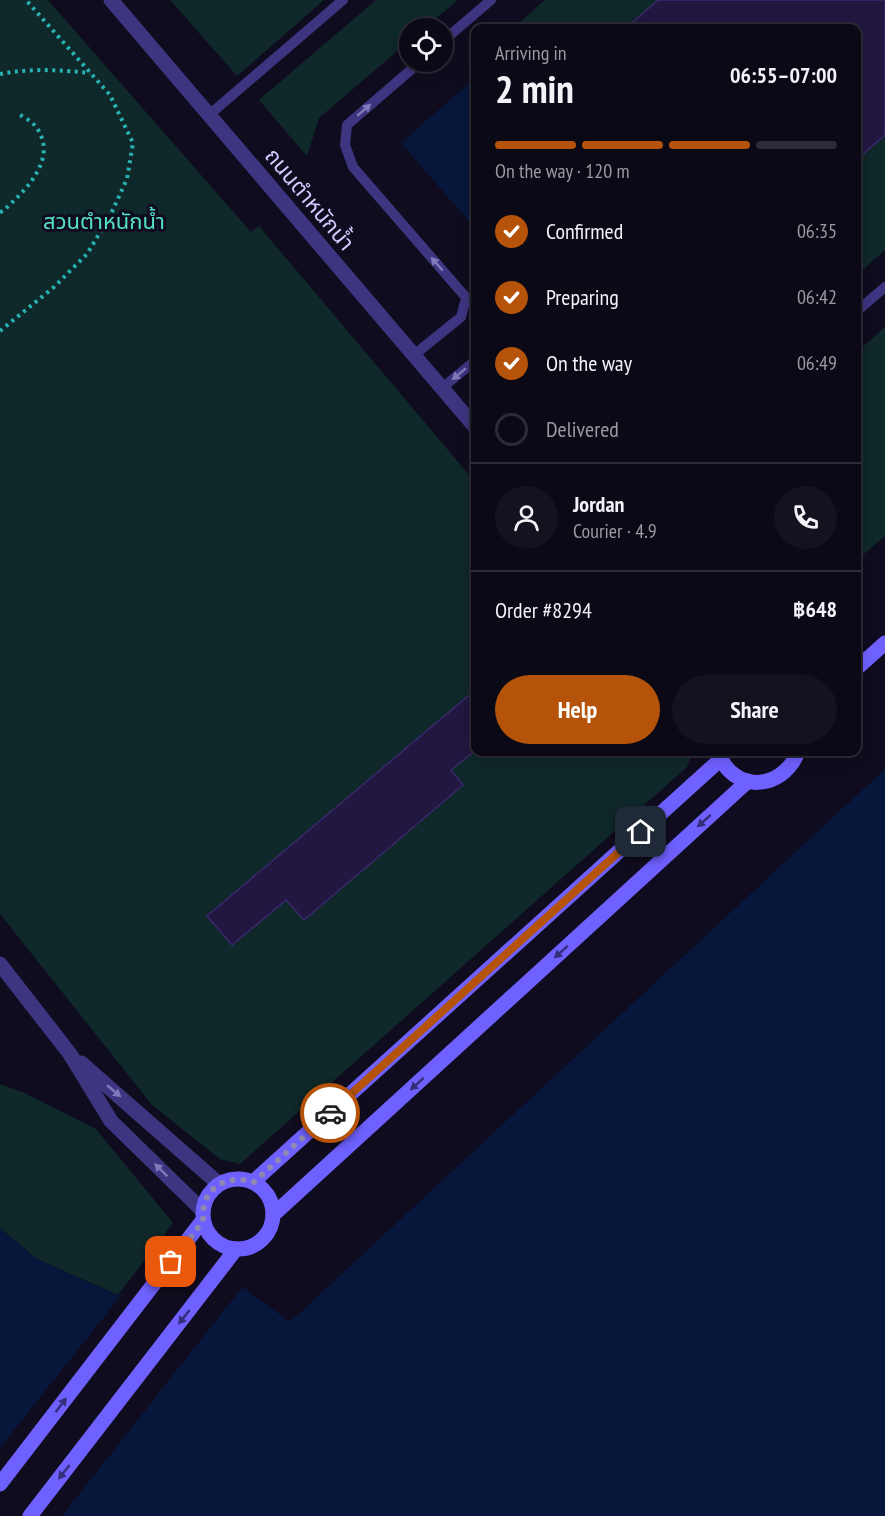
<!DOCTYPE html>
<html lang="en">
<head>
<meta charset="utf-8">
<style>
  body { margin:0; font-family:"PT Sans Narrow","Noto Sans Thai",sans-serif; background:#151220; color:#f1f3f6; height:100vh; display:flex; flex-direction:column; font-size:22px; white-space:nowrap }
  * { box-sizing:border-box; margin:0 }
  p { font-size:20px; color:#9a9aa1 }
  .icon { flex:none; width:33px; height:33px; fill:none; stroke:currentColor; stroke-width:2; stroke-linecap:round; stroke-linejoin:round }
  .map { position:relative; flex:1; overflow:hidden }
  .sheet { position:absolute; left:471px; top:24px; width:390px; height:732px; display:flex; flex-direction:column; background:#0c0917; border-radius:12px; box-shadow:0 3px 15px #0003,0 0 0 2px #2c2a36 }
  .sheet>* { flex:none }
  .controls { position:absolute; left:399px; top:18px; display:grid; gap:12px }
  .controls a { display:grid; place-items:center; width:54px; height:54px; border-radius:50%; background:#0c0917; box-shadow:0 3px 15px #0003,0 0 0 2px #2c2a36; font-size:30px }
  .pin { position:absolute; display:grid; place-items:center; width:51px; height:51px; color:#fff; margin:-26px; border-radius:12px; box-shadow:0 3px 9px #0006 }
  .courier { position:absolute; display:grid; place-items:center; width:60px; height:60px; margin:-30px; border:4px solid #b45309; border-radius:50%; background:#fff; color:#222; box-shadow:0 2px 8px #0007 }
  .head em { font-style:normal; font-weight:600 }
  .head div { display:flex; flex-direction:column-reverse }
  .head { display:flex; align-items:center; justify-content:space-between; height:102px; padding:0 24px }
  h1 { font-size:39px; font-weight:600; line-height:45px }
  .bar { display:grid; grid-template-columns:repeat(4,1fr); gap:9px 6px; align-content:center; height:72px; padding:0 24px }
  .bar i { height:8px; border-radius:4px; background:#2c2a36 }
  .bar .selected { background:#b45309 }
  .bar p { grid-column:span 4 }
  .line { display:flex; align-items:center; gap:15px; padding:0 24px; border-top:2px solid #2c2a36 }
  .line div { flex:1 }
  .round { display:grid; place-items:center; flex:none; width:63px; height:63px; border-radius:32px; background:#151220 }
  ol { padding:0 24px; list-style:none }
  li { display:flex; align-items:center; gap:18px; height:66px }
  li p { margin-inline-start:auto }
  li .icon { padding:6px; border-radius:50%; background:#b45309; color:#fff; stroke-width:4 }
  li:last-child { color:#9a9aa1 }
  li i { width:33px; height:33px; border:3px solid #2c2a36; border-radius:50% }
  .cta { display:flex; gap:12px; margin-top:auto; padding:12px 24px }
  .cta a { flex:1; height:69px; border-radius:36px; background:#b45309; color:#fff; font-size:24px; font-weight:600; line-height:69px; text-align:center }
  .cta a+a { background:#151220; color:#f1f3f6 }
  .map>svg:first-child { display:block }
</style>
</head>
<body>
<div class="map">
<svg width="885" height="1516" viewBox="0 0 885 1516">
  <rect width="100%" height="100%" fill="#100c1f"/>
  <!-- green -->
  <g fill="#0f2829">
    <polygon points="0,0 48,0 251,232 259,226 475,482 476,752 694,752 686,768 240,1164 220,1159 152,1105 0,914"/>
    <polygon points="170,0 324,0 237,76"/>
    <polygon points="376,0 458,0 424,28 410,28 409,41 319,118 307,156 259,100"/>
    <polygon points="545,0 885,0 885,250 857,275 856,28 513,28"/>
    <polygon points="885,327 885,536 857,560 857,352"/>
    <polygon points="0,1084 25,1093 96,1129 173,1223 118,1295 37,1259 0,1228"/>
  </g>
  <!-- water -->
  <g fill="#07173c">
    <polygon points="474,79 476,80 475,228 401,143"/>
    <polygon points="885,769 885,1516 0,1516 0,1228 37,1259 117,1295 220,1271 290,1322"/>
  </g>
  <!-- pier -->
  <polygon fill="#100c1f" points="220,1268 244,1285 62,1516 0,1516 0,1448 125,1290"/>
  <!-- building -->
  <g fill="#221740" stroke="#3a286d" stroke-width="1.5">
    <polygon points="658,0 885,0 885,135 856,160 856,28 639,28 633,22"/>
    <polygon points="474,691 476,693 476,750 451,770 463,785 304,920 286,900 232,945 207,916"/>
  </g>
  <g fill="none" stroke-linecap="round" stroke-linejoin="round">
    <!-- path -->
    <g stroke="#29b2b3" stroke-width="4" stroke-dasharray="3 4.5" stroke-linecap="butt">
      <path d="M 0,74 C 30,68 60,70 90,73"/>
      <path d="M 0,212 L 3,211 C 26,190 59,158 36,127 C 32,121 23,117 17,113"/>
      <polyline points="0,331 54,287 87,254 110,216 127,179 133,143 110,95 26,0"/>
    </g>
    <!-- service -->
    <g stroke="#3d3580" stroke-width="10">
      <polyline points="442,42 491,0"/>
      <polyline points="420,62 347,125 345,145 353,167 476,309"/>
      <polyline points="209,115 343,0"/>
      <polyline points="856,312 885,287"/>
      <polyline points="414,355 461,317 466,298"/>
      <polyline points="442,388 476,360"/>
    </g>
    <!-- tertiary -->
    <g stroke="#3d3580" stroke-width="15">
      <polyline points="111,0 476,428"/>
      <polyline points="0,964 70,1054 111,1121 203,1211"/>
      <polyline points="81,1063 219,1184"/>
    </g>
    <!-- secondary -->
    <g stroke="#6f61ff" stroke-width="15">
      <polyline points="856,669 885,643"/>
      <path d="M 718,752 C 733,794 782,791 798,752"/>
      <circle cx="238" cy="1214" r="35"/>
      <polyline points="253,1182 721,759"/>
      <polyline points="273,1215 748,781"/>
      <polyline points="0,1484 203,1220"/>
      <polyline points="30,1516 236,1249"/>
    </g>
  </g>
  <!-- one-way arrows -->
  <defs><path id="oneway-solid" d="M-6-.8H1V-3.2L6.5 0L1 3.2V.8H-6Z" transform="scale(1.5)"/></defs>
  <g fill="#8078b9">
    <use href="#oneway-solid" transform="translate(364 110) rotate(-41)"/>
    <use href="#oneway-solid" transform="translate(437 264) rotate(-131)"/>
    <use href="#oneway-solid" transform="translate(459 374) rotate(140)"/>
    <use href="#oneway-solid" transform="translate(114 1091) rotate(40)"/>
    <use href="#oneway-solid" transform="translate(161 1170) rotate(-135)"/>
  </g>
  <g fill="#362e79">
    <use href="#oneway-solid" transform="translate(704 821) rotate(138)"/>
    <use href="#oneway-solid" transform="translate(561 952) rotate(138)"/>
    <use href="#oneway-solid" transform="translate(417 1084) rotate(138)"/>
    <use href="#oneway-solid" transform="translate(184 1317) rotate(128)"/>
    <use href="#oneway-solid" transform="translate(61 1405) rotate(-53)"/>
    <use href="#oneway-solid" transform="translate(64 1472) rotate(128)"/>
  </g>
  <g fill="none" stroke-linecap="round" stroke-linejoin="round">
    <!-- done -->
    <path stroke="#8f88b1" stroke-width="6" stroke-dasharray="0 10.8" d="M 171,1262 C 177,1253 200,1228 203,1219 C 204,1215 203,1210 204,1205 C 210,1182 233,1176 254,1182 L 330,1113"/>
    <!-- route -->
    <polyline stroke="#b45309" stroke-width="8" points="330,1113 641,832"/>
  </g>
  <g text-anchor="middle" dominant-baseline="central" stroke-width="6" stroke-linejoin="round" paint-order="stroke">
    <!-- street labels -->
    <g font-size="22" fill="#d3caff" stroke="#100c1f">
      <text transform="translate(310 199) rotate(50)">ถนนตำหนักน้ำ</text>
    </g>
    <!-- park labels -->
    <g font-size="22" fill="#53e2c7" stroke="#100c1f">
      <text x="104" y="221">สวนตำหนักน้ำ</text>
    </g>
  </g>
</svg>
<div class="controls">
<a><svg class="icon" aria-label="locate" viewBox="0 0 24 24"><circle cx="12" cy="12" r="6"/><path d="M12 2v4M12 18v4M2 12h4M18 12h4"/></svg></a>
</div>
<div class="pin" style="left:171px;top:1262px;background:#ea580c"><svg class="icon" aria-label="bag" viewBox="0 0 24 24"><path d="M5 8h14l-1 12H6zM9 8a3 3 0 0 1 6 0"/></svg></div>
<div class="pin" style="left:641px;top:832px;background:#1f2937"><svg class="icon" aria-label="home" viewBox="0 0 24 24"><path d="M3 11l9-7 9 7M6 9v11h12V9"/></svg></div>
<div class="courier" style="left:330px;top:1113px"><svg class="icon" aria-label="car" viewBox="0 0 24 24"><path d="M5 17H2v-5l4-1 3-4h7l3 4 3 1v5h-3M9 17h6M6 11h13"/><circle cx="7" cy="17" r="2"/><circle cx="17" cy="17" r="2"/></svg></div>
<section class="sheet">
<div class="head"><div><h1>2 min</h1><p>Arriving in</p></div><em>06:55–07:00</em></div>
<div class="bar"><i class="selected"></i><i class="selected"></i><i class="selected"></i><i></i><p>On the way · 120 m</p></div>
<ol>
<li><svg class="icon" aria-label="check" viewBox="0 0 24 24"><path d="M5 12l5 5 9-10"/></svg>Confirmed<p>06:35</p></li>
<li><svg class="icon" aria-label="check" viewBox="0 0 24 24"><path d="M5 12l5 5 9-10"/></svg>Preparing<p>06:42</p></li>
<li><svg class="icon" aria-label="check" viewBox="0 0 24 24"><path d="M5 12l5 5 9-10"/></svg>On the way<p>06:49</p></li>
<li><i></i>Delivered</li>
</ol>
<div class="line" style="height:108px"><a class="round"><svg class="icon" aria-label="person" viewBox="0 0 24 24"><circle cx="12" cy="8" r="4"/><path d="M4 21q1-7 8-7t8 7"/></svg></a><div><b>Jordan</b><p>Courier · 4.9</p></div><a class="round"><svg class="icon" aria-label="phone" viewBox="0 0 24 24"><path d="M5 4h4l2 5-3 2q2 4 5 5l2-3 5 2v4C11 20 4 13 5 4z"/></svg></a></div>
<div class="line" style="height:78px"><div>Order #8294</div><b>฿648</b></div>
<div class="cta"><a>Help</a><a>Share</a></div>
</section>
</div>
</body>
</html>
